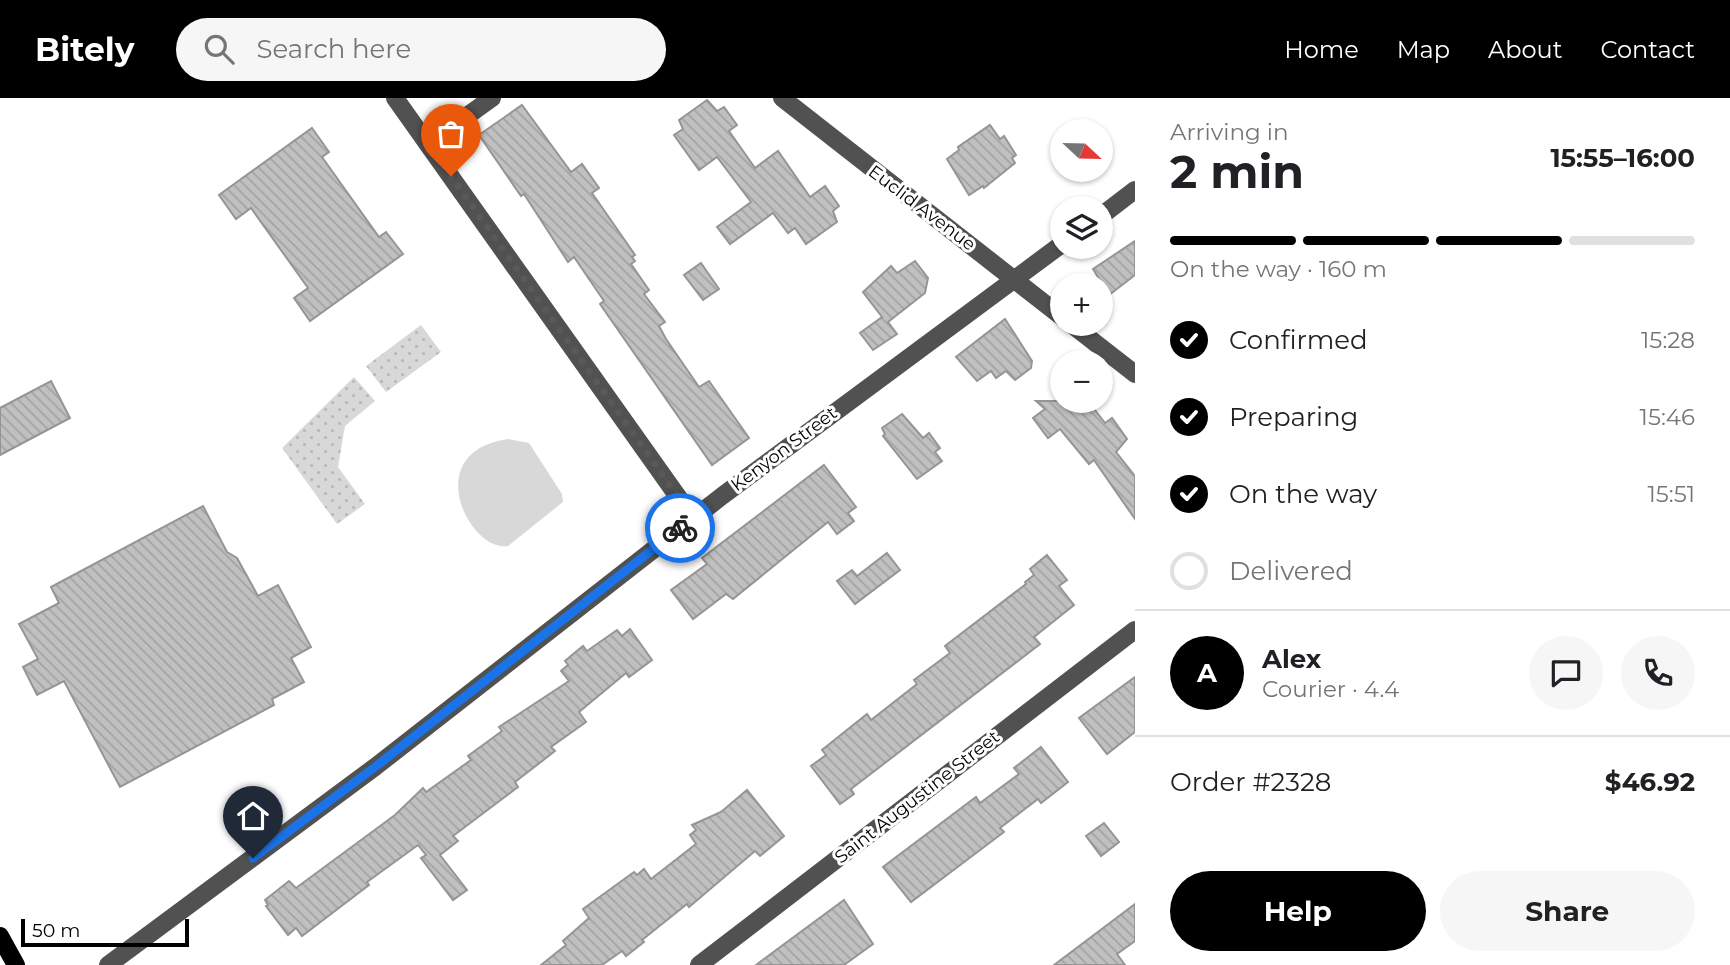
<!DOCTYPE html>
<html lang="en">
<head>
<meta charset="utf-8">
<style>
  body { margin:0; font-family:Montserrat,sans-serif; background:#f6f6f6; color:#202124; height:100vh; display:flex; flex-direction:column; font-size:26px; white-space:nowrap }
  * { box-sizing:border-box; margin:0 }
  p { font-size:23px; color:#757577 }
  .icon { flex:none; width:38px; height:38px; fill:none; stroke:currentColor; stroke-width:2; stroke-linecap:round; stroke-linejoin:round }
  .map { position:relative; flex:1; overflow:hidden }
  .drawer { display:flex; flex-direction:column; background:#fff; width:595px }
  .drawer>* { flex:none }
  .needle { width:46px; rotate:112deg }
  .buttons { position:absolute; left:1050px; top:21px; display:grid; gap:14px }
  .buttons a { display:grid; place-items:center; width:63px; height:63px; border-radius:50%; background:#fff; box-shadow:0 2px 5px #0004; font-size:35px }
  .scale { position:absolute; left:21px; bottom:18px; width:168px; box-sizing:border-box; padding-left:7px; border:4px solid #000; border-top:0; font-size:19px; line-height:24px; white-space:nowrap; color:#000; -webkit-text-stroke:5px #fff; paint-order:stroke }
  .pin { position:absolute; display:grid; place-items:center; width:60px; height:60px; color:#fff; margin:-72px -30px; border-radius:50% 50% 50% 0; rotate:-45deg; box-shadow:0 0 7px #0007 }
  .pin .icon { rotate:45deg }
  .courier { position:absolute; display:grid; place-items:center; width:70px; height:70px; margin:-35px; border:5px solid #1a73e8; border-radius:50%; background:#fff; color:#222; box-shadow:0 2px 9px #0007 }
  .head em { font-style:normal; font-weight:700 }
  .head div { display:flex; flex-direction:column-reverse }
  .head { display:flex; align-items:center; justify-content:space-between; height:119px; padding:0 35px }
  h1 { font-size:46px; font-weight:700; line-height:52px }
  .bar { display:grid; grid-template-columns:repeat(4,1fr); gap:10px 7px; align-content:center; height:84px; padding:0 35px }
  .bar i { height:9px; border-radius:5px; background:#e0e0e0 }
  .bar .on { background:#000 }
  .bar p { grid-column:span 4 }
  .line { display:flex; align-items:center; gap:18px; padding:0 35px; border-top:2px solid #e0e0e0 }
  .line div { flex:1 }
  .round { display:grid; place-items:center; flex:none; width:74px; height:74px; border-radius:37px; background:#f6f6f6 }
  ol { padding:0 35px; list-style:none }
  li { display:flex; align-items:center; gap:21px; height:77px }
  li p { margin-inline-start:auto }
  li .icon { padding:7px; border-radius:50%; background:#000; color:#fff; stroke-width:4 }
  li:last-child { color:#757577 }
  li i { width:38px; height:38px; border:4px solid #e0e0e0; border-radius:50% }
  .cta { display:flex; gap:14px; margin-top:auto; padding:14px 35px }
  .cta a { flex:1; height:80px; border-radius:42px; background:#000; color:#fff; font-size:28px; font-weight:700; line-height:80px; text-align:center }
  .cta a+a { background:#f6f6f6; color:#202124 }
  header { display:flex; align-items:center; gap:42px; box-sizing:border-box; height:98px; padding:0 35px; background:#000; color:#fff }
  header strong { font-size:33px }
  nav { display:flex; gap:38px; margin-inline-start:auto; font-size:24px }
  .search { width:490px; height:63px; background:#f6f6f6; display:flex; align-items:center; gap:18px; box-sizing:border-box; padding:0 24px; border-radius:38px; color:#757577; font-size:26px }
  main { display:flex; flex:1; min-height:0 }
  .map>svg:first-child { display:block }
</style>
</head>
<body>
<header>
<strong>Bitely</strong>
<div class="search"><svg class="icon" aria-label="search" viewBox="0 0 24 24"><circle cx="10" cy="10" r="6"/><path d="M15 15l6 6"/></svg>Search here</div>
<nav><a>Home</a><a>Map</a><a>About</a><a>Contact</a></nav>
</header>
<main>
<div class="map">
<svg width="1135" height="867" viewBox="0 0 1135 867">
  <defs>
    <pattern id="park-dots" width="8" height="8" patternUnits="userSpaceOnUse" patternTransform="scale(1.75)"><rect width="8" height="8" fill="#d8d8d8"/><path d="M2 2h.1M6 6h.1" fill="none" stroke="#b8b8b8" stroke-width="1.8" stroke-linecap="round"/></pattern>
    <pattern id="building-back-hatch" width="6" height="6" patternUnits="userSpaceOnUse" patternTransform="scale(1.75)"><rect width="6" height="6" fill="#c0c0c0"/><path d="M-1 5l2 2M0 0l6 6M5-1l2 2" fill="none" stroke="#a3a3a3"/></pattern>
  </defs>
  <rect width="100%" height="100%" fill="#fff"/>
  <!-- park -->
  <g fill="url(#park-dots)">
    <polygon points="421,227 441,254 386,294 366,268"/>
    <polygon points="354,279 375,303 345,328 338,369 365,406 337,426 282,350"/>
  </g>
  <!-- pitch -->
  <path fill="#d8d8d8" d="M 508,341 L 529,345 L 562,396 L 563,404 L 508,448 C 470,455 418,354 508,341 Z"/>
  <!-- building -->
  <g fill="url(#building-back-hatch)" stroke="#959595" stroke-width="2">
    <polygon points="707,2 717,13 724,9 737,27 729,33 755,70 778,53 810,99 825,88 839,108 833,113 837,124 806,146 795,130 788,135 773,115 730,146 717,129 751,104 717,59 699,72 674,37 683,31 679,22"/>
    <polygon points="522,7 571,74 582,66 599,90 592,95 635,157 632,159 635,163 631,166 649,192 644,196 665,224 659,228 666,241 699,289 709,283 749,340 712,367 600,206 604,203 574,159 568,164 524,96 521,98 479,37"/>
    <polygon points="990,27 1000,41 1004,38 1016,57 1012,60 1015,65 984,90 983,88 969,97 947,61 959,52 958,49"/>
    <polygon points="312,30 329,54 322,59 379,139 386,134 403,156 310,223 294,200 308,190 251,110 236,121 219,97"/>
    <polygon points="1135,143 1135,177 1109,197 1093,171"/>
    <polygon points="915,163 928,180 925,195 888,224 897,236 873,252 860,235 882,219 863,194 891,168 897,175"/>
    <polygon points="701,165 719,191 703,202 684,177"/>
    <polygon points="1005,221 1032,263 1031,270 1015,282 1006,273 996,280 991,273 977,283 956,259"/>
    <polygon points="51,283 70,320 0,357 0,310"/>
    <polygon points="1036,303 1088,303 1105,325 1112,320 1127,341 1116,354 1135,378 1135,421 1094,362 1089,366 1060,331 1048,340 1033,320 1045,311"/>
    <polygon points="902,316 923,340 929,335 940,350 935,354 942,363 917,381 883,338 885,336 882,330"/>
    <polygon points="824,367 856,409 848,415 854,423 837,436 828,424 733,501 726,496 693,521 671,492 707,466 702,460"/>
    <polygon points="203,408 227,454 237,460 258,498 278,487 311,549 291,560 304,584 272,601 274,607 120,689 64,583 37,597 23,569 38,561 19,526 59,505 51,489"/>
    <polygon points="887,455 900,472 855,506 837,483 852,472 857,478"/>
    <polygon points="1047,457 1067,482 1059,488 1074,507 1034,539 1040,546 851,691 854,696 840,706 811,668 826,657 822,652 867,616 871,622 917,586 914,582 950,555 945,548 1026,486 1025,484 1034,477 1030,471"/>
    <polygon points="630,531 652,562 629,579 626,575 579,614 586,624 551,649 555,653 515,684 518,689 453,738 458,743 440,757 467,792 453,802 421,760 426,757 418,747 367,784 369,787 302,838 296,830 288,837 266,808 268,807 265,802 289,783 296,790 395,717 423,690 426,694 471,662 468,658 502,633 499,629 569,583 561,573 568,567 565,563 583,548 587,553 617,532 622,538"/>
    <polygon points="1135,579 1135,634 1107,656 1079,620"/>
    <polygon points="1041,649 1068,684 1041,705 1038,701 1000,730 1004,734 911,804 883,769 976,699 980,705 1019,676 1014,670"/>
    <polygon points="747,692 784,738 760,758 755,753 689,809 687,806 642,842 644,844 626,858 622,853 602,867 541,867 566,847 563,843 589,820 583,811 634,774 637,777 644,771 651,781 696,746 690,737 696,732 692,727 721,714"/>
    <polygon points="1104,725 1119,744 1101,758 1086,738"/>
    <polygon points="844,802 873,846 844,867 756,867"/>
    <polygon points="1135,806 1135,843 1117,856 1125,867 1054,867"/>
  </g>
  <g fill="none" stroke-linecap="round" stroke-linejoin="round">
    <!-- minor -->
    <g stroke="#515151" stroke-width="18">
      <polyline points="395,0 693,420"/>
      <polyline points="782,0 1062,219"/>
      <polyline points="428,46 492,0"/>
      <polyline points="1101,118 1135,92"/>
      <polyline points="1071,226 1135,276"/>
      <polyline points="108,867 375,669 722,398 1062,146"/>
      <polyline points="699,867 1135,532"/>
    </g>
    <!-- major -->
    <polyline stroke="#000" stroke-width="18" points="0,838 16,867"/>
  </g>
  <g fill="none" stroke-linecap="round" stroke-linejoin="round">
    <!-- done -->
    <polyline stroke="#595959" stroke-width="7" stroke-dasharray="0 12.6" points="451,78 693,420 680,430"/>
    <!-- route -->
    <polyline stroke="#1a73e8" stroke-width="9" points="253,760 375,669 680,430"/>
  </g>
  <g text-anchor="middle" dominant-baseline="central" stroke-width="6" stroke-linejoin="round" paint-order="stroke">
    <!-- street labels -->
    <g font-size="18" fill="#000" stroke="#fff">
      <text transform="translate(922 110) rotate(37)">Euclid Avenue</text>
      <text transform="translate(784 351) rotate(-37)">Kenyon Street</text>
      <text transform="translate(917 699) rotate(-38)">Saint Augustine Street</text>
    </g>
  </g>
</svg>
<div class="buttons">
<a><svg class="needle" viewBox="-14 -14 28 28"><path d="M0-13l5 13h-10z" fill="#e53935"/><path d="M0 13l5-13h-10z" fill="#757577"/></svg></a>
<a><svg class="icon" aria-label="layers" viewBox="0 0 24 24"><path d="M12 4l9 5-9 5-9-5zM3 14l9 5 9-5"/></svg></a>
<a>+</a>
<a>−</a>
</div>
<div class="scale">50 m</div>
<div class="pin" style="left:451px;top:78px;background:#ea580c"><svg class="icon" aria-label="bag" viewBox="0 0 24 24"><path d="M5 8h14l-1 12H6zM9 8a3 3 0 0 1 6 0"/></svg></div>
<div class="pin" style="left:253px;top:760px;background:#1f2937"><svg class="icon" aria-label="home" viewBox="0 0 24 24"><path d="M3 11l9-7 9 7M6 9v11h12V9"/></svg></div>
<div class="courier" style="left:680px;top:430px"><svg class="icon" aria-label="bike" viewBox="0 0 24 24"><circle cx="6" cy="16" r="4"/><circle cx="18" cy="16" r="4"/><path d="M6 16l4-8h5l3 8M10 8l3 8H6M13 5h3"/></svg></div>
</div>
<section class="drawer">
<div class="head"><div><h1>2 min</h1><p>Arriving in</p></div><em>15:55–16:00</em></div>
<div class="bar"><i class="on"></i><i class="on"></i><i class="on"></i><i></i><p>On the way · 160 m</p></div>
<ol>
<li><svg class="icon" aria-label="check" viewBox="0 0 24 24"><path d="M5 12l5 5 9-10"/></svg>Confirmed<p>15:28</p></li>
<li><svg class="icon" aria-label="check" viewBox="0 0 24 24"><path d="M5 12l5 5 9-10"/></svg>Preparing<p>15:46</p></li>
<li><svg class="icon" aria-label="check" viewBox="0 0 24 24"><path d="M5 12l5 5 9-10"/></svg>On the way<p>15:51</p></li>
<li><i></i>Delivered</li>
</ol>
<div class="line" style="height:126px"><b class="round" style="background:#000;color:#fff">A</b><div><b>Alex</b><p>Courier · 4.4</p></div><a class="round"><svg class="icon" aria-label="chat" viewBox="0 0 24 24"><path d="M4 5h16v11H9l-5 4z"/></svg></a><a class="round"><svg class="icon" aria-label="phone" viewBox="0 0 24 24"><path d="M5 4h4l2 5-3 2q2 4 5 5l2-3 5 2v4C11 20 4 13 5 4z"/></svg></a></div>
<div class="line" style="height:91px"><div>Order #2328</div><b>$46.92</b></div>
<div class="cta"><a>Help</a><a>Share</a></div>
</section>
</main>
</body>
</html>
